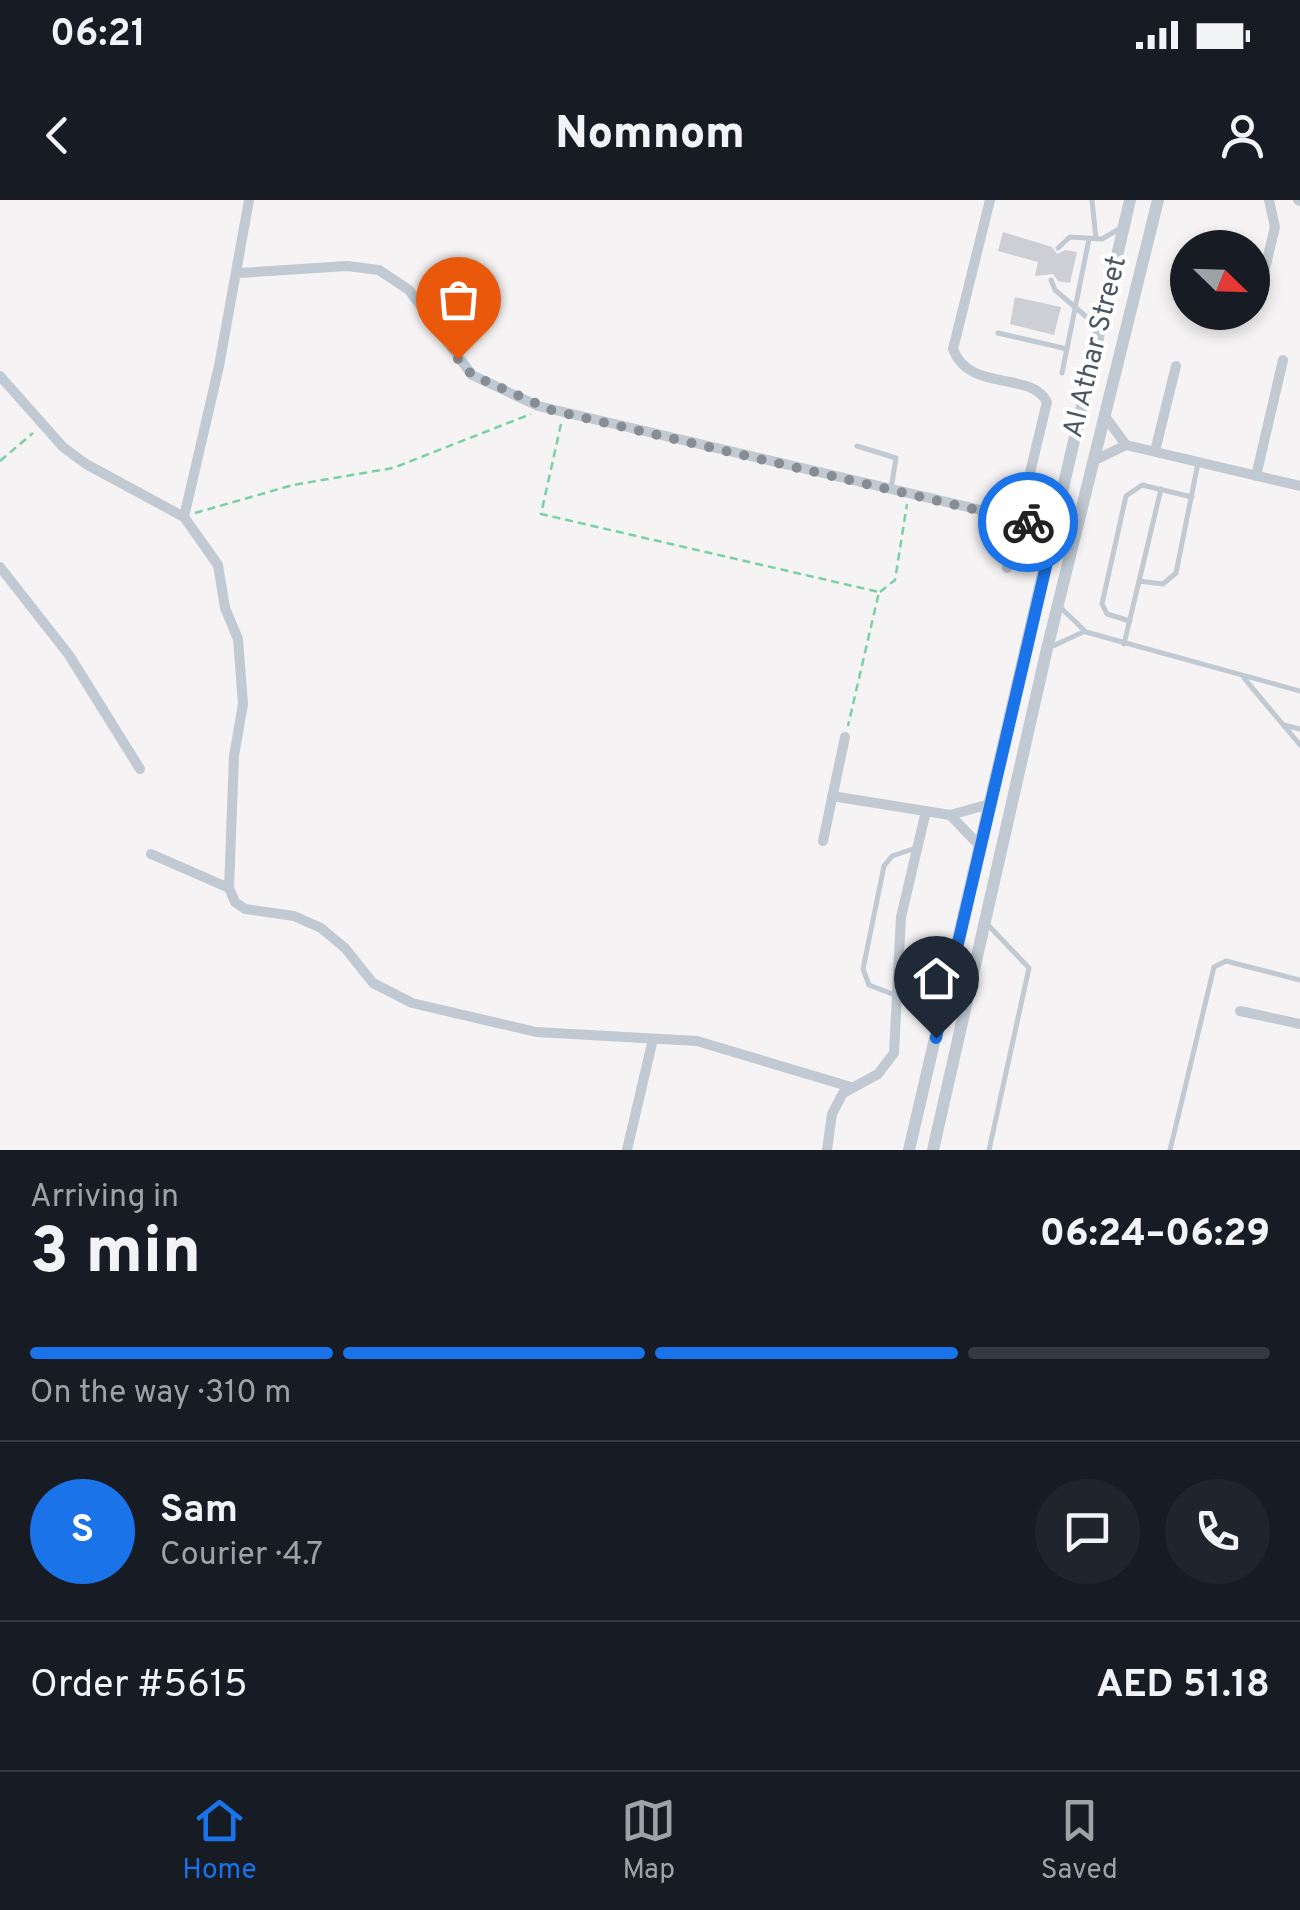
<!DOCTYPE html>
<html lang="en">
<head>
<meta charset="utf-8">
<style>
  body { margin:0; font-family:Overpass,sans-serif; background:#20242c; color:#f1f3f6; height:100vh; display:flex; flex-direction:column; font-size:38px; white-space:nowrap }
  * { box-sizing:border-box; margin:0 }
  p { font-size:32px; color:#9ea1a6 }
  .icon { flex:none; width:55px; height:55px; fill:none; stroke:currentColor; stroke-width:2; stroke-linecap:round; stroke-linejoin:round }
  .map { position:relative; height:950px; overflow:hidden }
  .panel { display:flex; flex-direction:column; background:#171b24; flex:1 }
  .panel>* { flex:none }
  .needle { width:65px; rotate:113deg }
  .buttons { position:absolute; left:1170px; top:30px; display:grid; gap:20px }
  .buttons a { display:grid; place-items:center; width:100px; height:100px; border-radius:50%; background:#171b24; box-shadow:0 5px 15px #0003; font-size:50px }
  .pin { position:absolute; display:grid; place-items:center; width:85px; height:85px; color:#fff; margin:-102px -42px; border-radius:50% 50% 50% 0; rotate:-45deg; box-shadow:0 0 10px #0007 }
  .pin .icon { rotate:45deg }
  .courier { position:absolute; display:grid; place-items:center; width:100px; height:100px; margin:-50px; border:8px solid #1a73e8; border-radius:50%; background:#fff; color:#222; box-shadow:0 2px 12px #0007 }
  .overview em { font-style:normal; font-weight:800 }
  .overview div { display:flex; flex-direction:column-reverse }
  .overview { display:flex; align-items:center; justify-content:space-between; height:170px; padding:0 30px }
  h1 { font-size:65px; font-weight:800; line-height:75px }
  .bar { display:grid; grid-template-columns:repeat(4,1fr); gap:15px 10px; align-content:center; height:120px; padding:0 30px }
  .bar i { height:12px; border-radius:8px; background:#363941 }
  .bar .active { background:#1a73e8 }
  .bar p { grid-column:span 4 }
  .line { display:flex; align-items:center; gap:25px; padding:0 30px; border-top:2px solid #363941 }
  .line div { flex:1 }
  .round { display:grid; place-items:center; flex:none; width:105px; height:105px; border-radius:52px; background:#20242c }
  .status { display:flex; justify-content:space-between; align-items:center; height:70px; padding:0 50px; background:#171b24; direction:ltr }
  .status svg { height:28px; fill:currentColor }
  header { display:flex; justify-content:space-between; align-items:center; height:130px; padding:0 30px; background:#171b24; font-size:45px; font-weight:800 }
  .dock { display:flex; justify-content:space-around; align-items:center; height:140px; border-top:2px solid #363941; background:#171b24; font-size:28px; color:#9ea1a6 }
  .dock a { display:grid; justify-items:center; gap:5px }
  .dock .active { color:#1a73e8 }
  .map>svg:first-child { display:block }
</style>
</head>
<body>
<div class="status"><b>06:21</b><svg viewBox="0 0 49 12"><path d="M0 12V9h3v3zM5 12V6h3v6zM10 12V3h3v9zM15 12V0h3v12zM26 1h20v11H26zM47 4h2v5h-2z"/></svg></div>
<header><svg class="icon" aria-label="back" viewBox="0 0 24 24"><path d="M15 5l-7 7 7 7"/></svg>Nomnom<svg class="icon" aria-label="person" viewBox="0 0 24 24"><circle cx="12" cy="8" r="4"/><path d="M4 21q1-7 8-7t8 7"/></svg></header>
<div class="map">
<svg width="1300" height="950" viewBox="0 0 1300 950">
  <rect width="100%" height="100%" fill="#f5f3f3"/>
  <!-- building -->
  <g fill="#cdcfd5">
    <polygon points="1003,32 1052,47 1057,54 1065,50 1077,52 1070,83 1058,81 1053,74 1035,76 1038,62 998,51"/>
    <polygon points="1015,97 1061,107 1054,135 1010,124"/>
  </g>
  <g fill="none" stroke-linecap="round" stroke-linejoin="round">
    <!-- path -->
    <g stroke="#7ad0a6" stroke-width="2.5" stroke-dasharray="8 5" stroke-linecap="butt">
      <polyline points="561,224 541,314 879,392 848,526"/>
      <polyline points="0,261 33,233"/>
      <polyline points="195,313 293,285 393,268 531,214"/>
      <polyline points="880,392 895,380 907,304"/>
    </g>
    <!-- service -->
    <g stroke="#c1cad2" stroke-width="5">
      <polyline points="1092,0 1096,39"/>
      <polyline points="1058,48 1070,37 1102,39 1119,29"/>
      <polyline points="1051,80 1055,90 1096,125"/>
      <polyline points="998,133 1067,149"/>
      <polyline points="1062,173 1089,39"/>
      <polyline points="857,246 896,258 891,289"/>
      <polyline points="1139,381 1163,384 1176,373 1198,263"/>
      <polyline points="1061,408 1086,432 1300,491"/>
      <polyline points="1130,421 1107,414 1102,404 1126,296 1142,285 1192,297"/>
      <polyline points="1124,444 1161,289"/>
      <polyline points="1053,446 1083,432"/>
      <polyline points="1244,478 1300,545"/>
      <polyline points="1284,525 1300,529"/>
      <polyline points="988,725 1029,768 989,950"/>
      <polyline points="895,795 869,785 863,769 884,666 892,656 916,648"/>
      <polyline points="1170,950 1214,767 1226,761 1300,780"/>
    </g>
    <!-- minor -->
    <g stroke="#c1cad2" stroke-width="10">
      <path d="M 990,0 L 953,149 C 969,193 1030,170 1047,202 L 1007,368"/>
      <polyline points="1298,0 1300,1"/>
      <polyline points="239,73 347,66 379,70 409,90 472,175 538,206 1019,319 1040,330 1051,345"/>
      <polyline points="1256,106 1275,27 1269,0"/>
      <polyline points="0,176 63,247 86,264 184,317"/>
      <polyline points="1104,215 1126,245"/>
      <polyline points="1155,251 1176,166"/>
      <polyline points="1093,261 1126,245 1300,286"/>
      <polyline points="1256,276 1283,160"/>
      <polyline points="1020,318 1060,309"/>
      <polyline points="0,367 69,455 140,569"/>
      <polyline points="832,596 950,615 990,604"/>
      <polyline points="951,616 980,646"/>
      <polyline points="823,641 845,537"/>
      <polyline points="151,654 229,688 235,702 245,709 294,716 321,728 345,748 373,783 412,803 536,832 697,841 851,887"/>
      <polyline points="229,688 234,556 243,504 238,439 225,408 218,365 184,317 219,166 249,0"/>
      <polyline points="1240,811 1300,824"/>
      <polyline points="627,950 653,839"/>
      <polyline points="827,950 832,914 843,893 878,874 894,853 901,717 926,611"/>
    </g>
    <!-- tertiary -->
    <g stroke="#c1cad2" stroke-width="12">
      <polyline points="909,950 1130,0"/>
      <polyline points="933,950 1046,453 1158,0"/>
    </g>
  </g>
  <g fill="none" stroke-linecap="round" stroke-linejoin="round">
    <!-- done -->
    <polyline stroke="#868d94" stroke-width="10" stroke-dasharray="0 18" points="458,159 472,175 551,210 1028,322"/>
    <!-- route -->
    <polyline stroke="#1a73e8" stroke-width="12" points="936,838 1051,345 1028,322"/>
  </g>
  <g text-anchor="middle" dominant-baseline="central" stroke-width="8" stroke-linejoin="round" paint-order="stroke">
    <!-- street labels -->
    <g font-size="28" fill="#4a5661" stroke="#fff">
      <text transform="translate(1096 147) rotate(-76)">Al Athar Street</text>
    </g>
  </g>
</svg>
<div class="buttons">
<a><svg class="needle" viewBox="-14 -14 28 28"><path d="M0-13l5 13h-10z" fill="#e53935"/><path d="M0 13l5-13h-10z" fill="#9ea1a6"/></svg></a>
</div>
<div class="pin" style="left:458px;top:159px;background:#ea580c"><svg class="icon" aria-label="bag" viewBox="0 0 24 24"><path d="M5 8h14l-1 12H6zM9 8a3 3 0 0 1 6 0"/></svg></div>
<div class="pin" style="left:936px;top:838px;background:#1f2937"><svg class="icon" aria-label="home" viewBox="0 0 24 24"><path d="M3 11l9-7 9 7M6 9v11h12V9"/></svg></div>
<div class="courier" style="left:1028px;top:322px"><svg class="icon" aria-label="bike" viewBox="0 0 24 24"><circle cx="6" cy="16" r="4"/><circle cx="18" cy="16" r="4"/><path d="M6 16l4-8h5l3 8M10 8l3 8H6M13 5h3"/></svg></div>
</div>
<section class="panel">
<div class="overview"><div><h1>3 min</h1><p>Arriving in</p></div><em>06:24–06:29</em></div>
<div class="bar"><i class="active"></i><i class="active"></i><i class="active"></i><i></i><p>On the way · 310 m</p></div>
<div class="line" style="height:180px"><b class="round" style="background:#1a73e8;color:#fff">S</b><div><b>Sam</b><p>Courier · 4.7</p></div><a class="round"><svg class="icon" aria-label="chat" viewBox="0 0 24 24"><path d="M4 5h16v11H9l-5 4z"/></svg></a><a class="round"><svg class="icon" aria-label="phone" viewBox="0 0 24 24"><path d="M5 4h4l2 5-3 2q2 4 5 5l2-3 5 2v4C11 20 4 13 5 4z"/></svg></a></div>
<div class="line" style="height:130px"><div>Order #5615</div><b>AED 51.18</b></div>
</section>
<nav class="dock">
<a class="active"><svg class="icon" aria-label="home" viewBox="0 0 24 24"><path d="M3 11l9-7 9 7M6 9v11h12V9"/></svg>Home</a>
<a><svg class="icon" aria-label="map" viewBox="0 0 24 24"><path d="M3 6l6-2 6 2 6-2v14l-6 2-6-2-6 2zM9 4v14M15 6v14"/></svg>Map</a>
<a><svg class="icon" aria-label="saved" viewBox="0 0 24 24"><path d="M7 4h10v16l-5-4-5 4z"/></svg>Saved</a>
</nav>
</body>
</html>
